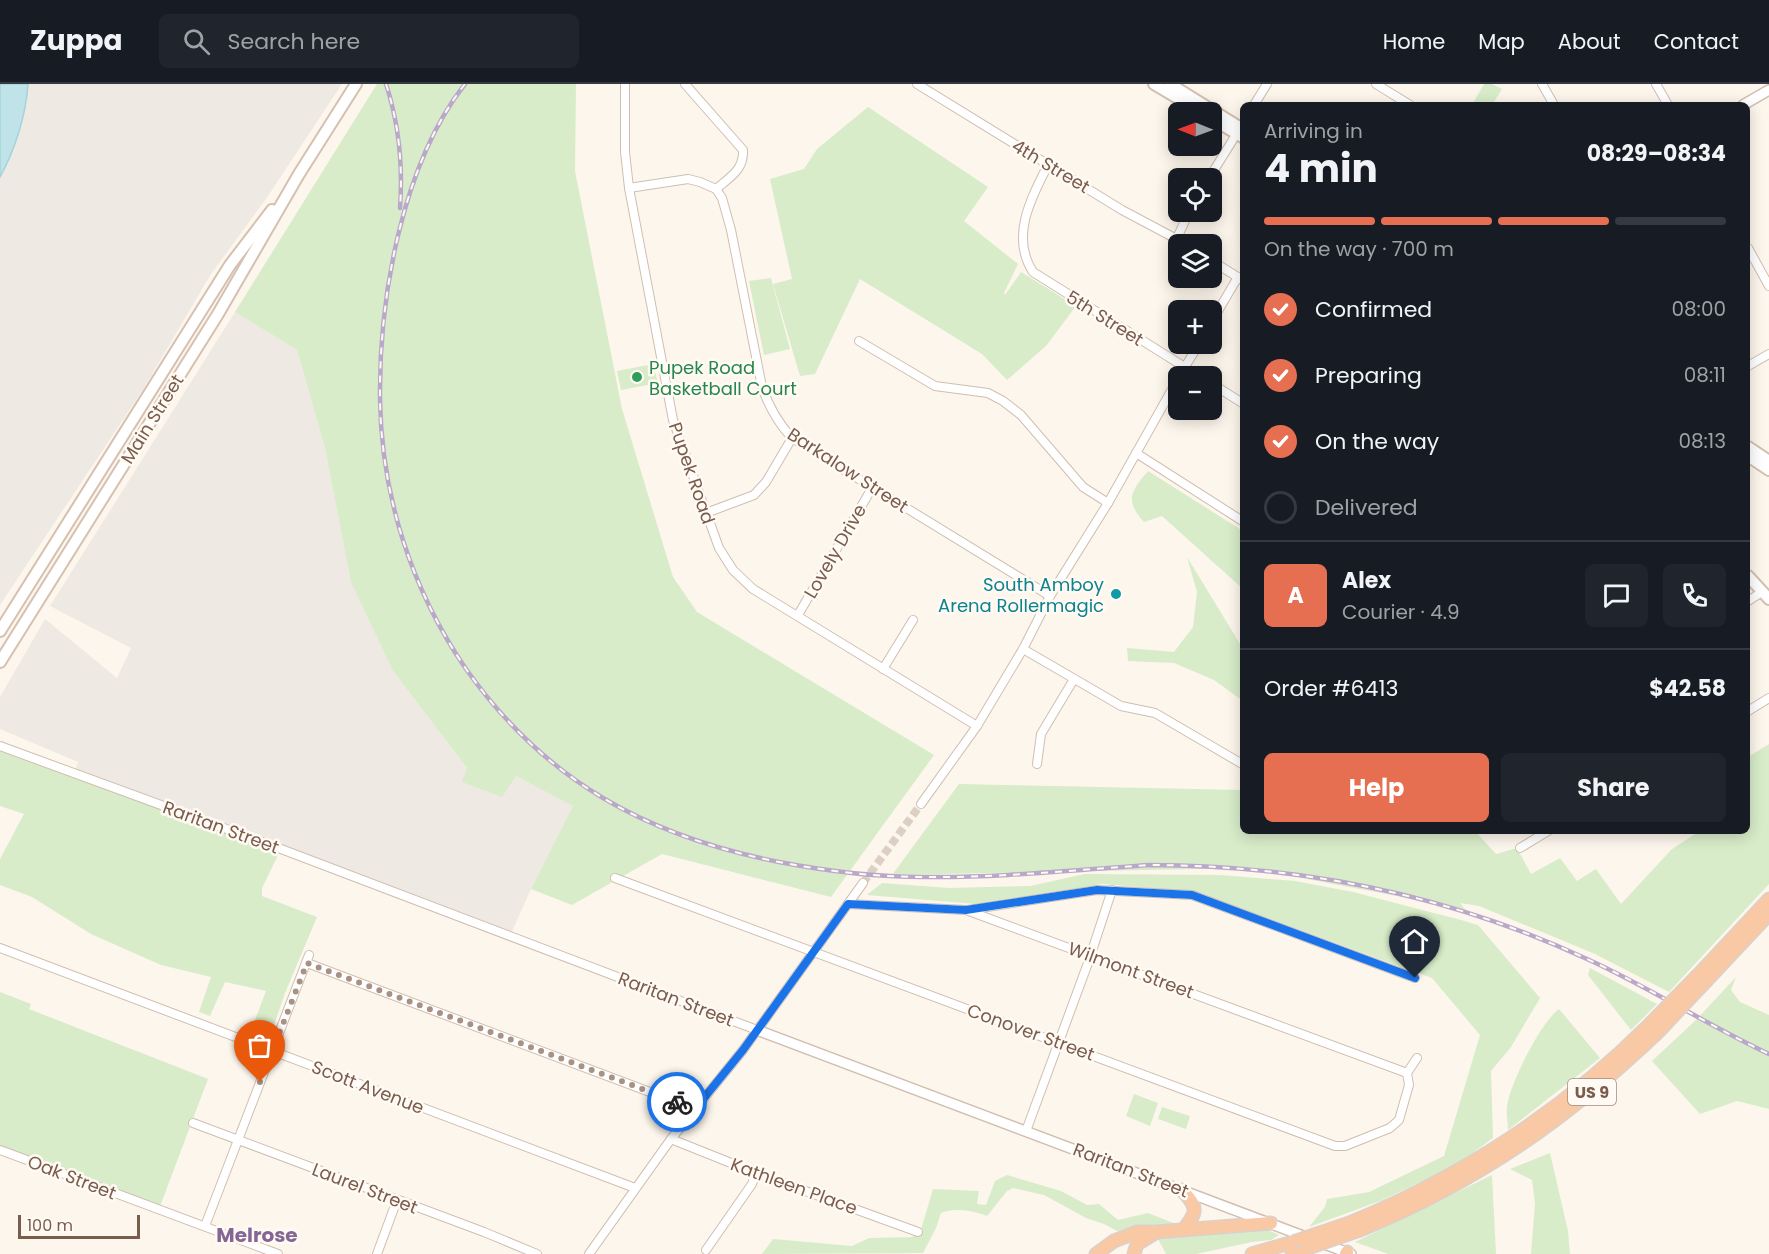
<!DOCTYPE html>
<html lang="en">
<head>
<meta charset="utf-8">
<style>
  body { margin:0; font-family:Poppins,sans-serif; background:#20242c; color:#f1f3f6; height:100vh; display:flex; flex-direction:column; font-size:22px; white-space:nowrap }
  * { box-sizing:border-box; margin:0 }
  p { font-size:20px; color:#9ea1a6 }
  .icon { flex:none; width:33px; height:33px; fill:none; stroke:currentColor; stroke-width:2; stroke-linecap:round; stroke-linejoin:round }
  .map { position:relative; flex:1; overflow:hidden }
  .sheet { position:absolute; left:1240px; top:18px; width:510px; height:732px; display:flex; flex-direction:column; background:#171b24; border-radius:9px; box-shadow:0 3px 15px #0003 }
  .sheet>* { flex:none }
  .needle { width:39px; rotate:271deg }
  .fabs { position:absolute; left:1168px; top:18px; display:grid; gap:12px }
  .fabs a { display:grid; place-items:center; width:54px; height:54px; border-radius:9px; background:#171b24; box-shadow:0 3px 15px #0003; font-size:30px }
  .scale { position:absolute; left:18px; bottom:15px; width:122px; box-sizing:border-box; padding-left:6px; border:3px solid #7a5c4d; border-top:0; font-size:16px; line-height:21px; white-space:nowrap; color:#7a5c4d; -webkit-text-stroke:4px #fffaf3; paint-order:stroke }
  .pin { position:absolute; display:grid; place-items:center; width:51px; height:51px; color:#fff; margin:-62px -26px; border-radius:50% 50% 50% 0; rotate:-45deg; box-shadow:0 0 6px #0007 }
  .pin .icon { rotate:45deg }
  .courier { position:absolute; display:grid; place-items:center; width:60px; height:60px; margin:-30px; border:4px solid #1a73e8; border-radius:50%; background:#fff; color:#222; box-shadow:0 2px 8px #0007 }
  .overview em { font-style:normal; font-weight:700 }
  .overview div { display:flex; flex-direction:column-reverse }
  .overview { display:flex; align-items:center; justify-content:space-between; height:102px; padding:0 24px }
  h1 { font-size:39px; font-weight:700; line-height:45px }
  .bar { display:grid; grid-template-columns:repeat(4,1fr); gap:9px 6px; align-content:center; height:72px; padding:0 24px }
  .bar i { height:8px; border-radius:4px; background:#363941 }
  .bar .active { background:#e76f51 }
  .bar p { grid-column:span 4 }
  .line { display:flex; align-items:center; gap:15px; padding:0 24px; border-top:2px solid #363941 }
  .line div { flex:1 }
  .round { display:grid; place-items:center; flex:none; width:63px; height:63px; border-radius:9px; background:#20242c }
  ol { padding:0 24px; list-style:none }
  li { display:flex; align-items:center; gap:18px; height:66px }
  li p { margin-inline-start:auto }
  li .icon { padding:6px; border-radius:50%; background:#e76f51; color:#fff; stroke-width:4 }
  li:last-child { color:#9ea1a6 }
  li i { width:33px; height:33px; border:3px solid #363941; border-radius:50% }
  .action { display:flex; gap:12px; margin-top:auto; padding:12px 24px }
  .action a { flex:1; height:69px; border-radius:9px; background:#e76f51; color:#fff; font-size:24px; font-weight:700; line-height:69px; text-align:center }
  .action a+a { background:#20242c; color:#f1f3f6 }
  header { display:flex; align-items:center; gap:36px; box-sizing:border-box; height:84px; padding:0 30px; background:#171b24; border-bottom:2px solid #363941 }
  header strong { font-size:28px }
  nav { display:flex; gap:33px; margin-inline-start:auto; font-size:21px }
  .search { width:420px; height:54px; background:#20242c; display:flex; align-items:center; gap:15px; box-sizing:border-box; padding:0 21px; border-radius:9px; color:#9ea1a6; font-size:22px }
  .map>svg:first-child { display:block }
</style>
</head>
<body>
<header>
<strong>Zuppa</strong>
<div class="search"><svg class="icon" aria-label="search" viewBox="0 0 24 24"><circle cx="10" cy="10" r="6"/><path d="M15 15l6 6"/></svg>Search here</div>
<nav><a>Home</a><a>Map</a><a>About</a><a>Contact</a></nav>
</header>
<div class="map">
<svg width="1769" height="1170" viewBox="0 0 1769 1170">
  <rect width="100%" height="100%" fill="#fdf6ec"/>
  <!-- industrial -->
  <g fill="#efe9e4">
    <polygon points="28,0 342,0 266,115 211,190 144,304 0,521 0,93 7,81 21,39"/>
    <polygon points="235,228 297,266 326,368 393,587 467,684 516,692 574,722 531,805 510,852 74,689 78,678 0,645 0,613 45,535 117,594 131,564 50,522"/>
  </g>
  <!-- green -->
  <g fill="#d8ecc9">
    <polygon points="377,0 576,0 575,87 622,325 673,493 697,528 934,671 831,813 662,770 572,821 531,805 573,722 516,692 502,713 462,698 467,684 393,587 351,498 326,368 297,266 235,228"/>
    <polygon points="1484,0 1492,0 1502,5 1492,21 1472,21"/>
    <polygon points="868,23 988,103 964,137 1018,180 1004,209 1005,211 1021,188 1076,222 1046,262 1007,296 982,270 860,195 815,290 800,292 773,200 792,195 770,95 804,85 817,65"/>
    <polygon points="771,194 790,265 764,271 749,197"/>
    <polygon points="653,280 658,299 621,306 617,287"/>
    <path d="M 1148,387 L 1243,447 L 1243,505 L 1162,432 L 1144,438 C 1125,417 1130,408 1148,387 Z"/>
    <polygon points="1187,473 1240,560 1243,542 1243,617 1214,596 1174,579 1128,577 1127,564 1174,568 1193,543 1197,508"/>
    <polygon points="1769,660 1769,800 1669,908 1595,870 1479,822 1460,819 1465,825 1249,784 892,791 959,700 1243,706 1244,747 1475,747 1496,770 1517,764 1531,790 1560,774 1577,797 1596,785 1621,820 1671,766 1699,747 1748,747 1748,673"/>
    <polygon points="0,662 281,765 262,804 262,812 317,833 285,909 272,947 252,944 266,907 225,898 210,932 199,928 211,893 161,881 91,850 32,813 0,801 0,775 24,730 0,722"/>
    <polygon points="1085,790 1220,791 1295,797 1353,808 1461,836 1478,841 1540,914 1511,963 1491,987 1493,1054 1455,1082 1380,1117 1309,1143 1325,1123 1327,1115 1369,1108 1444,1072 1480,951 1432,894 1197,808 1103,800 976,820 867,811 882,799 949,804 1030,802"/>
    <polygon points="1590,884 1657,920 1631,946 1588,891"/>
    <polygon points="1736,893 1731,906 1740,918 1769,931 1769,1025 1737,1017 1700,1030 1652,977 1697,935"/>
    <polygon points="0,908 31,920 29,925 208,995 159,1125 0,1066"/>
    <path d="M 1559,925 L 1600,974 L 1508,1046 C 1508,1038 1506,1030 1507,1022 C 1510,999 1541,938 1559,925 Z"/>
    <polygon points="1134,1010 1158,1019 1150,1042 1126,1032"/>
    <polygon points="1162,1023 1190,1032 1186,1045 1158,1035"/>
    <polygon points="1550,1069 1568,1147 1570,1170 1531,1170 1535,1119 1532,1096 1510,1085"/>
    <path d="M 1007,1091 L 1061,1107 L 1087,1121 L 1099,1120 L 1118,1136 L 1148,1129 L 1176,1140 L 1117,1147 L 1104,1140 L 1086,1134 L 1044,1111 L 1013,1104 L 1007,1107 L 987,1132 C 974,1127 955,1123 941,1129 L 936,1144 L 923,1169 L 762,1170 L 773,1155 L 852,1162 L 869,1154 L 912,1153 L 920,1149 L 933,1105 L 979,1107 L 977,1120 L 986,1121 L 995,1097 Z"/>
    <polygon points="1492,1091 1496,1170 1388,1170 1355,1158"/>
    <polygon points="1263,1144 1279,1151 1271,1156 1252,1158 1196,1170 1166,1170 1158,1155"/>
  </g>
  <!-- water -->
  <path fill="#bfe3e8" stroke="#a5d3da" stroke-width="1.5" d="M 0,0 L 28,0 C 26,31 15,66 0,93 Z"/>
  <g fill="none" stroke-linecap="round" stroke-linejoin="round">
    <!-- minor-tunnel -->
    <polyline stroke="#dcd0c4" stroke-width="8" stroke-dasharray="8 4" stroke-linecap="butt" points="863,799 921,720"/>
    <defs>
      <g id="minor">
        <polyline points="625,0 625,68 629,104 673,336 719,464 733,486 753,505 977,642"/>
        <path d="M 685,0 L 743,66 C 744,86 730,93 716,105"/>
        <polyline points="917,0 1122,126 1186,160"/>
        <polyline points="1376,0 1410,21"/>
        <polyline points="1542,0 1554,21"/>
        <polyline points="1656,0 1668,21"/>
        <polyline points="1254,21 1267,0"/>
        <path d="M 1048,81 C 1031,114 1010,153 1033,188 L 1199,292"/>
        <polyline points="1209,94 1244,38"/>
        <path d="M 629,104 L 688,95 L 700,98 L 716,105 L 722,114 L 731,146 L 762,303 C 769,323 777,338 792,354 L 1050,512"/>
        <polyline points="1177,154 1189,128"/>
        <polyline points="1748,164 1769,202"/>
        <polyline points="1212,177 1244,197"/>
        <polyline points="1212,237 1238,193"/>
        <polyline points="859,257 935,302 988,309 1003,317 1021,331 1083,403 1108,419"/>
        <polyline points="1748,282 1769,270"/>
        <polyline points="1183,286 1199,260"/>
        <polyline points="1212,300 1244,320"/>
        <polyline points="1136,369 1244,438"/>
        <polyline points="706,429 754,411 766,398 792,354"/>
        <polyline points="1748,517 1762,508"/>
        <polyline points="798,531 872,404"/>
        <polyline points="1023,565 1121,622 1155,629 1244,681"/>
        <polyline points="883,585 913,536"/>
        <polyline points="1748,627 1769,614"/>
        <polyline points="0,662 281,765 757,946"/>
        <polyline points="1037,680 1041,650 1074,595"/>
        <polyline points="921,720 977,642 1023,565 1050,512 1108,419 1179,293"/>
        <polyline points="1520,764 1548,747"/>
        <polyline points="615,794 1335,1062 1345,1062 1390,1044 1399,1036 1409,1001 1407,989"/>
        <polyline points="848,820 966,826 1407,989"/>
        <polyline points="968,826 1097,806 1192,811 1415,894"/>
        <polyline points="0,864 635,1104"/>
        <polyline points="307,879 695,1025"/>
        <polyline points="1407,989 1417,974"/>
        <polyline points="193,1039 484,1148 537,1170"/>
        <polyline points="1026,1047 1088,879 1112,806"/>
        <polyline points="671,1055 756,1089 918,1148"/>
        <polyline points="0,1066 278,1170"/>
        <polyline points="205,1142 309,871"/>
        <polyline points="706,1166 752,1100 756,1089"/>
        <polyline points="377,1170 397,1116"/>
        <polyline points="589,1170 671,1055 743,966 863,799"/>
      </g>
      <g id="tertiary">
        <polyline points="1743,21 1769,6"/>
        <polyline points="757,946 1351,1170"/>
      </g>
      <g id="secondary">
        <polyline points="1154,0 1201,28"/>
        <polyline points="1170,0 1244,46"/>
        <polyline points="1212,35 1244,54"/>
        <polyline points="1748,363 1769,377"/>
        <polyline points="1748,372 1769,386"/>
        <polyline points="1748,492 1769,515"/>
        <polyline points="0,547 230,181 272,126"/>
        <polyline points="0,578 218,230 299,90 356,0"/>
      </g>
      <g id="trunk">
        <polyline points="1698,891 1769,815"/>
        <polyline points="1707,896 1769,830"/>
        <path d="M 1182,1106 C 1198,1123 1198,1128 1183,1146"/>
        <path d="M 1352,1138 C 1465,1091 1562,1028 1649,941"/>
        <path d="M 1360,1146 C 1479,1097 1567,1035 1659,947"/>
        <polyline points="1096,1170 1114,1157 1137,1148 1156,1148 1271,1139"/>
        <polyline points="1134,1170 1137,1160 1155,1149"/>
        <polyline points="1252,1170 1293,1158"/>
        <polyline points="1292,1170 1308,1164"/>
        <polyline points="1346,1170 1347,1168"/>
      </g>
    </defs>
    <!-- minor casing -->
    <use href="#minor" stroke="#d1beb0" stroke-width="10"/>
    <!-- tertiary casing -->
    <use href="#tertiary" stroke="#d1beb0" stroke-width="12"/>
    <!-- secondary casing -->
    <use href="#secondary" stroke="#d6c0b0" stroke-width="14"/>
    <!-- trunk casing -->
    <use href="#trunk" stroke="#dad1cd" stroke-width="15"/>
    <!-- minor -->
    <use href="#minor" stroke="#fff" stroke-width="8"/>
    <!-- tertiary -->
    <use href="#tertiary" stroke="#fff" stroke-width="9"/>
    <!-- secondary -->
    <use href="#secondary" stroke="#fff" stroke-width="10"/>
    <!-- trunk -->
    <use href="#trunk" stroke="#f9c8a4" stroke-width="12"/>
    <defs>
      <g id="rail">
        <path d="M 386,0 C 399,40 403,82 400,124"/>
        <path d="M 465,0 C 402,80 379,214 380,314 C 381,410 411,505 466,585 C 545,697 647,752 779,778 C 826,787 875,793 923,793 C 998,794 1074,786 1149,781 C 1300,781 1449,811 1587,875 C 1649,903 1707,941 1769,970"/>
      </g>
    </defs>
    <!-- rail casing -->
    <use href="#rail" stroke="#b9a8c9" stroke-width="4.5"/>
    <!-- rail -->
    <use href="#rail" stroke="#fffaf3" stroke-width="2" stroke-dasharray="7" stroke-linecap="butt"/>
    <defs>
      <g id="trunk-bridge">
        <polyline points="1649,941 1698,891"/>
        <polyline points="1659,947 1707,896"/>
        <polyline points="1293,1158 1352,1138"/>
        <polyline points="1308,1164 1360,1146"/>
      </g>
    </defs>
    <!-- trunk-bridge casing -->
    <use href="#trunk-bridge" stroke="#dad1cd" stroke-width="15" stroke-linecap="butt"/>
    <!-- trunk-bridge -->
    <use href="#trunk-bridge" stroke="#f9c8a4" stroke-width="12"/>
  </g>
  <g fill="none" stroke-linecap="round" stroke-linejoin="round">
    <!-- done -->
    <polyline stroke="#a89285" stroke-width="6" stroke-dasharray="0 10.8" points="260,998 307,879 677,1018"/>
    <!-- route -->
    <polyline stroke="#1a73e8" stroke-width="8" points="677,1018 695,1025 743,966 848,820 966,826 1097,806 1192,811 1415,894"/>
  </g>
  <!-- markers -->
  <circle fill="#2e9e5b" stroke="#fffaf3" stroke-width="2" cx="637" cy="293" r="6"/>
  <circle fill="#0f9aa8" stroke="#fffaf3" stroke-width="2" cx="1116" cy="510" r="6"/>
  <g text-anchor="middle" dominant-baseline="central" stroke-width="5" stroke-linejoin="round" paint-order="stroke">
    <!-- shield labels -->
    <rect fill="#fffaf3" stroke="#a28b7f" stroke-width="1.5" x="1568" y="995" width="48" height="26" rx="4.5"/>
    <g font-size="16" font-weight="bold" fill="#7a5c4d">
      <text x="1592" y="1008">US 9</text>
    </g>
    <!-- street labels -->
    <g font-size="18" fill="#7a5c4d" stroke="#fffaf3">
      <text transform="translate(1051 82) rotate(31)">4th Street</text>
      <text transform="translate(1105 234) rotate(32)">5th Street</text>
      <text transform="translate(152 335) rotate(-58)">Main Street</text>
      <text transform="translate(848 386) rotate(33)">Barkalow Street</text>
      <text transform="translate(692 389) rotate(71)">Pupek Road</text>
      <text transform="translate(835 467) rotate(-60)">Lovely Drive</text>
      <text transform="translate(221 743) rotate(20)">Raritan Street</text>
      <text transform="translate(1131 886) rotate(20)">Wilmont Street</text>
      <text transform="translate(676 915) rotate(21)">Raritan Street</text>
      <text transform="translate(1031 948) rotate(20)">Conover Street</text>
      <text transform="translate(368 1003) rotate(21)">Scott Avenue</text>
      <text transform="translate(1131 1086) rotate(21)">Raritan Street</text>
      <text transform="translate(72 1093) rotate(21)">Oak Street</text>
      <text transform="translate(794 1102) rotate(20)">Kathleen Place</text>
      <text transform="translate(365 1104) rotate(21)">Laurel Street</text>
    </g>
    <!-- leisure labels -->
    <g font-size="18" fill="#27864d" stroke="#fffaf3" text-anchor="start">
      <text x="649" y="283">Pupek Road<tspan x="649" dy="21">Basketball Court</tspan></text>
    </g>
    <!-- culture labels -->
    <g font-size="18" fill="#0d838f" stroke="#fffaf3" text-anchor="end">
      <text x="1104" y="500">South Amboy<tspan x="1104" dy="21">Arena Rollermagic</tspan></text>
    </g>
    <!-- neighbourhood labels -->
    <g font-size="20" font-weight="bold" fill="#846695" stroke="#fffaf3">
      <text x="257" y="1151">Melrose</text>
    </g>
  </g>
</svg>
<div class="fabs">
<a><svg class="needle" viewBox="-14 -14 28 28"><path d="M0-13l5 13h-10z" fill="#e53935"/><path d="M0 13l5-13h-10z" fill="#9ea1a6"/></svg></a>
<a><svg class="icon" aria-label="locate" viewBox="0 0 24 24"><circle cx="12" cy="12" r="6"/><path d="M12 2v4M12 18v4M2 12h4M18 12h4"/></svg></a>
<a><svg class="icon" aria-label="layers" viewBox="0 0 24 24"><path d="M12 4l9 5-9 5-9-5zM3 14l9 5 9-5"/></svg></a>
<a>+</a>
<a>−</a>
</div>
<div class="scale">100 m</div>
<div class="pin" style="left:260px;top:998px;background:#ea580c"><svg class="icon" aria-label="bag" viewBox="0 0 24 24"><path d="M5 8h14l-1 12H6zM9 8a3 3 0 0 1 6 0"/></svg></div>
<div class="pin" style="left:1415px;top:894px;background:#1f2937"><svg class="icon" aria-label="home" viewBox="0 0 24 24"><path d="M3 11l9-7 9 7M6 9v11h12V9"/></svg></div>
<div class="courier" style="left:677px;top:1018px"><svg class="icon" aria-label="bike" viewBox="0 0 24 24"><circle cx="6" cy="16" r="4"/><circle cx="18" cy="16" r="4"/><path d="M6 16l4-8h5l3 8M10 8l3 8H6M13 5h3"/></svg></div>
<section class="sheet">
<div class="overview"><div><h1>4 min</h1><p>Arriving in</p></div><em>08:29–08:34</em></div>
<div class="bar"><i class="active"></i><i class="active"></i><i class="active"></i><i></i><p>On the way · 700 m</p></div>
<ol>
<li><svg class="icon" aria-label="check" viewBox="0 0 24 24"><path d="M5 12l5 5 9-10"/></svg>Confirmed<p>08:00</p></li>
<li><svg class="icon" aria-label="check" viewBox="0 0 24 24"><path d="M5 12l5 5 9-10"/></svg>Preparing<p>08:11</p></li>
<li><svg class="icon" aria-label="check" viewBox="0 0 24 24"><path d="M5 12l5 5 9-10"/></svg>On the way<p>08:13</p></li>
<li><i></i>Delivered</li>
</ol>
<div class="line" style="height:108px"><b class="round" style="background:#e76f51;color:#fff">A</b><div><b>Alex</b><p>Courier · 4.9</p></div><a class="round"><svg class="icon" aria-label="chat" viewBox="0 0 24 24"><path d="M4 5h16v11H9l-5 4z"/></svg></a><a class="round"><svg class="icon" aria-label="phone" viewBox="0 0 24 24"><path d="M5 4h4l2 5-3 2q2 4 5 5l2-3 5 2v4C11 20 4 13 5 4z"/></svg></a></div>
<div class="line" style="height:78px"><div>Order #6413</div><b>$42.58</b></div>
<div class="action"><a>Help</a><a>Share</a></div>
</section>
</div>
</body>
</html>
